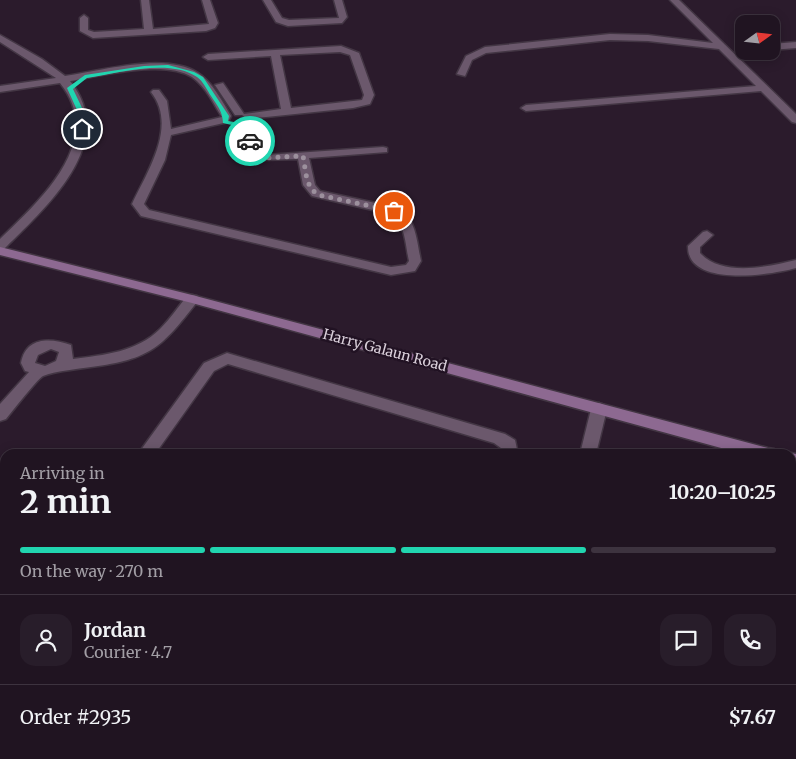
<!DOCTYPE html>
<html lang="en">
<head>
<meta charset="utf-8">
<style>
  body { margin:0; font-family:Merriweather,serif; background:#281d2a; color:#f1f3f6; height:100vh; display:flex; flex-direction:column; font-size:19px; white-space:nowrap }
  * { box-sizing:border-box; margin:0 }
  p { font-size:16px; color:#a29ea5 }
  .icon { flex:none; width:28px; height:28px; fill:none; stroke:currentColor; stroke-width:2; stroke-linecap:round; stroke-linejoin:round }
  .map { position:relative; flex:1; overflow:hidden }
  .panel { position:absolute; left:0px; top:449px; width:796px; height:311px; display:flex; flex-direction:column; background:#201421; border-radius:15px 15px 0 0; box-shadow:0 2px 12px #0003,0 0 0 1px #3d333f }
  .panel>* { flex:none }
  .needle { width:32px; rotate:75deg }
  .controls { position:absolute; left:735px; top:15px; display:grid; gap:10px }
  .controls a { display:grid; place-items:center; width:45px; height:45px; border-radius:10px; background:#201421; box-shadow:0 2px 12px #0003,0 0 0 1px #3d333f; font-size:25px }
  .pin { position:absolute; display:grid; place-items:center; width:42px; height:42px; color:#fff; margin:-21px; border:2px solid #fff; border-radius:50%; box-shadow:0 1px 5px #0007 }
  .courier { position:absolute; display:grid; place-items:center; width:50px; height:50px; margin:-25px; border:4px solid #21d5b0; border-radius:50%; background:#fff; color:#222; box-shadow:0 1px 6px #0007 }
  .head em { font-style:normal; font-weight:700 }
  .head div { display:flex; flex-direction:column-reverse }
  .head { display:flex; align-items:center; justify-content:space-between; height:85px; padding:0 20px }
  h1 { font-size:32px; font-weight:700; line-height:38px }
  .bar { display:grid; grid-template-columns:repeat(4,1fr); gap:8px 5px; align-content:center; height:60px; padding:0 20px }
  .bar i { height:6px; border-radius:4px; background:#3d333f }
  .bar .on { background:#21d5b0 }
  .bar p { grid-column:span 4 }
  .line { display:flex; align-items:center; gap:12px; padding:0 20px; border-top:1px solid #3d333f }
  .line div { flex:1 }
  .round { display:grid; place-items:center; flex:none; width:52px; height:52px; border-radius:15px; background:#281d2a }
  .map>svg:first-child { display:block }
</style>
</head>
<body>
<div class="map">
<svg width="796" height="759" viewBox="0 0 796 759">
  <rect width="100%" height="100%" fill="#2b1b2c"/>
  <g fill="none" stroke-linecap="round" stroke-linejoin="round">
    <defs>
      <g id="minor">
        <polygon points="141,0 149,0 153,29 209,24 202,0 210,0 218,23 215,28 206,31 93,38 80,31 80,18 84,15 88,18 88,30 94,32 144,29"/>
        <polygon points="263,0 271,0 282,18 289,20 339,18 334,0 342,0 347,17 342,23 288,26 276,22"/>
        <polygon points="670,0 679,0 796,114 796,123 792,122 761,91 526,111 521,108 526,105 756,86 719,49 648,41 610,40 486,53 472,60 465,76 457,74 466,56 485,47 610,34 648,35 713,43"/>
        <path d="M 0,35 L 42,59 L 65,76 C 101,71 166,52 198,73 C 213,83 222,101 231,116 L 228,122 L 171,135 L 165,160 L 144,204 L 149,210 L 391,267 L 406,265 L 409,261 C 405,244 406,224 390,214 L 312,196 L 303,185 L 298,159 L 260,160 L 255,157 L 233,124 L 238,121 L 242,122 L 266,155 L 383,147 L 387,148 L 387,152 L 309,158 L 315,185 L 320,191 L 394,207 C 416,213 417,243 421,261 L 415,271 L 391,275 L 141,216 L 132,204 C 147,172 178,126 151,92 L 153,90 L 159,90 L 167,101 L 171,129 L 222,117 C 213,103 206,87 192,77 C 164,59 101,76 70,81 C 120,143 45,208 4,249 L 0,250 L 0,239 C 39,201 107,141 60,83 L 0,92 L 0,86 L 56,78 L 0,42 Z"/>
        <polygon points="796,42 796,48 771,50 771,44"/>
        <path d="M 341,46 L 359,53 L 374,95 L 370,104 L 353,108 L 247,119 L 242,115 L 235,115 L 215,85 L 223,83 L 244,114 L 281,109 L 271,56 L 208,60 L 203,57 L 208,54 ZM 340,52 L 350,55 L 364,95 L 362,100 L 291,108 L 280,55 Z"/>
        <path d="M 707,231 L 713,235 L 700,247 L 700,253 C 722,277 768,267 796,260 L 796,268 C 771,275 687,288 688,246 L 703,232 Z"/>
        <path d="M 192,295 L 197,296 L 199,299 L 197,302 C 161,348 151,359 91,367 C 77,369 55,371 43,376 C 38,378 11,413 6,419 L 0,421 L 0,404 L 29,372 L 25,371 L 21,363 C 26,336 51,338 71,345 L 73,359 C 104,355 137,352 160,329 C 170,319 178,307 187,296 ZM 51,349 L 59,352 L 56,361 L 45,366 L 35,363 L 38,355 Z"/>
        <polygon points="227,353 505,434 515,440 518,454 502,454 501,448 494,443 228,364 214,371 155,454 138,454 204,363"/>
        <polygon points="599,403 604,405 607,409 596,454 580,454 591,409 594,405"/>
        <polygon points="5,651 5,676 0,678 0,653"/>
        <polygon points="0,729 5,731 5,753 0,751"/>
        <polygon points="28,755 58,755 60,759 30,759"/>
        <polygon points="383,755 405,755 404,759 382,759"/>
      </g>
      <g id="major">
        <polygon points="0,247 192,295 768,448 774,449 776,454 743,454 192,303 0,255"/>
        <polygon points="791,453 796,454 796,468 791,467"/>
      </g>
    </defs>
    <!-- minor casing -->
    <use href="#minor" stroke="#433644" stroke-width="3"/>
    <!-- major casing -->
    <use href="#major" stroke="#433644" stroke-width="3"/>
    <!-- minor -->
    <use href="#minor" fill="#6b586c" fill-rule="evenodd"/>
    <!-- major -->
    <use href="#major" fill="#8d6991" fill-rule="evenodd"/>
  </g>
  <!-- route -->
  <path fill="#21d5b0" d="M 168,65 L 194,72 L 203,77 L 229,116 L 228,121 L 240,123 L 252,143 L 248,143 L 236,126 L 223,123 C 222,110 218,107 211,96 C 207,90 203,81 197,77 C 170,58 117,73 87,78 L 73,89 L 83,110 L 85,129 L 80,130 L 77,110 L 67,88 L 85,75 L 144,66 Z"/>
  <g fill="none" stroke-linecap="round" stroke-linejoin="round">
    <!-- done -->
    <path stroke="#9c909d" stroke-width="5" stroke-dasharray="0 9" d="M 250,141 L 264,158 L 303,156 C 306,170 305,188 319,195 L 394,211"/>
  </g>
  <g text-anchor="middle" dominant-baseline="central" stroke-width="5" stroke-linejoin="round" paint-order="stroke">
    <!-- street labels -->
    <g font-size="14" fill="#d9cfda" stroke="#211223">
      <text transform="translate(385 350) rotate(15)">Harry Galaun Road</text>
    </g>
  </g>
</svg>
<div class="controls">
<a><svg class="needle" viewBox="-14 -14 28 28"><path d="M0-13l5 13h-10z" fill="#e53935"/><path d="M0 13l5-13h-10z" fill="#a29ea5"/></svg></a>
</div>
<div class="pin" style="left:394px;top:211px;background:#ea580c"><svg class="icon" aria-label="bag" viewBox="0 0 24 24"><path d="M5 8h14l-1 12H6zM9 8a3 3 0 0 1 6 0"/></svg></div>
<div class="pin" style="left:82px;top:129px;background:#1f2937"><svg class="icon" aria-label="home" viewBox="0 0 24 24"><path d="M3 11l9-7 9 7M6 9v11h12V9"/></svg></div>
<div class="courier" style="left:250px;top:141px"><svg class="icon" aria-label="car" viewBox="0 0 24 24"><path d="M5 17H2v-5l4-1 3-4h7l3 4 3 1v5h-3M9 17h6M6 11h13"/><circle cx="7" cy="17" r="2"/><circle cx="17" cy="17" r="2"/></svg></div>
<section class="panel">
<div class="head"><div><h1>2 min</h1><p>Arriving in</p></div><em>10:20–10:25</em></div>
<div class="bar"><i class="on"></i><i class="on"></i><i class="on"></i><i></i><p>On the way · 270 m</p></div>
<div class="line" style="height:90px"><a class="round"><svg class="icon" aria-label="person" viewBox="0 0 24 24"><circle cx="12" cy="8" r="4"/><path d="M4 21q1-7 8-7t8 7"/></svg></a><div><b>Jordan</b><p>Courier · 4.7</p></div><a class="round"><svg class="icon" aria-label="chat" viewBox="0 0 24 24"><path d="M4 5h16v11H9l-5 4z"/></svg></a><a class="round"><svg class="icon" aria-label="phone" viewBox="0 0 24 24"><path d="M5 4h4l2 5-3 2q2 4 5 5l2-3 5 2v4C11 20 4 13 5 4z"/></svg></a></div>
<div class="line" style="height:65px"><div>Order #2935</div><b>$7.67</b></div>
</section>
</div>
</body>
</html>
